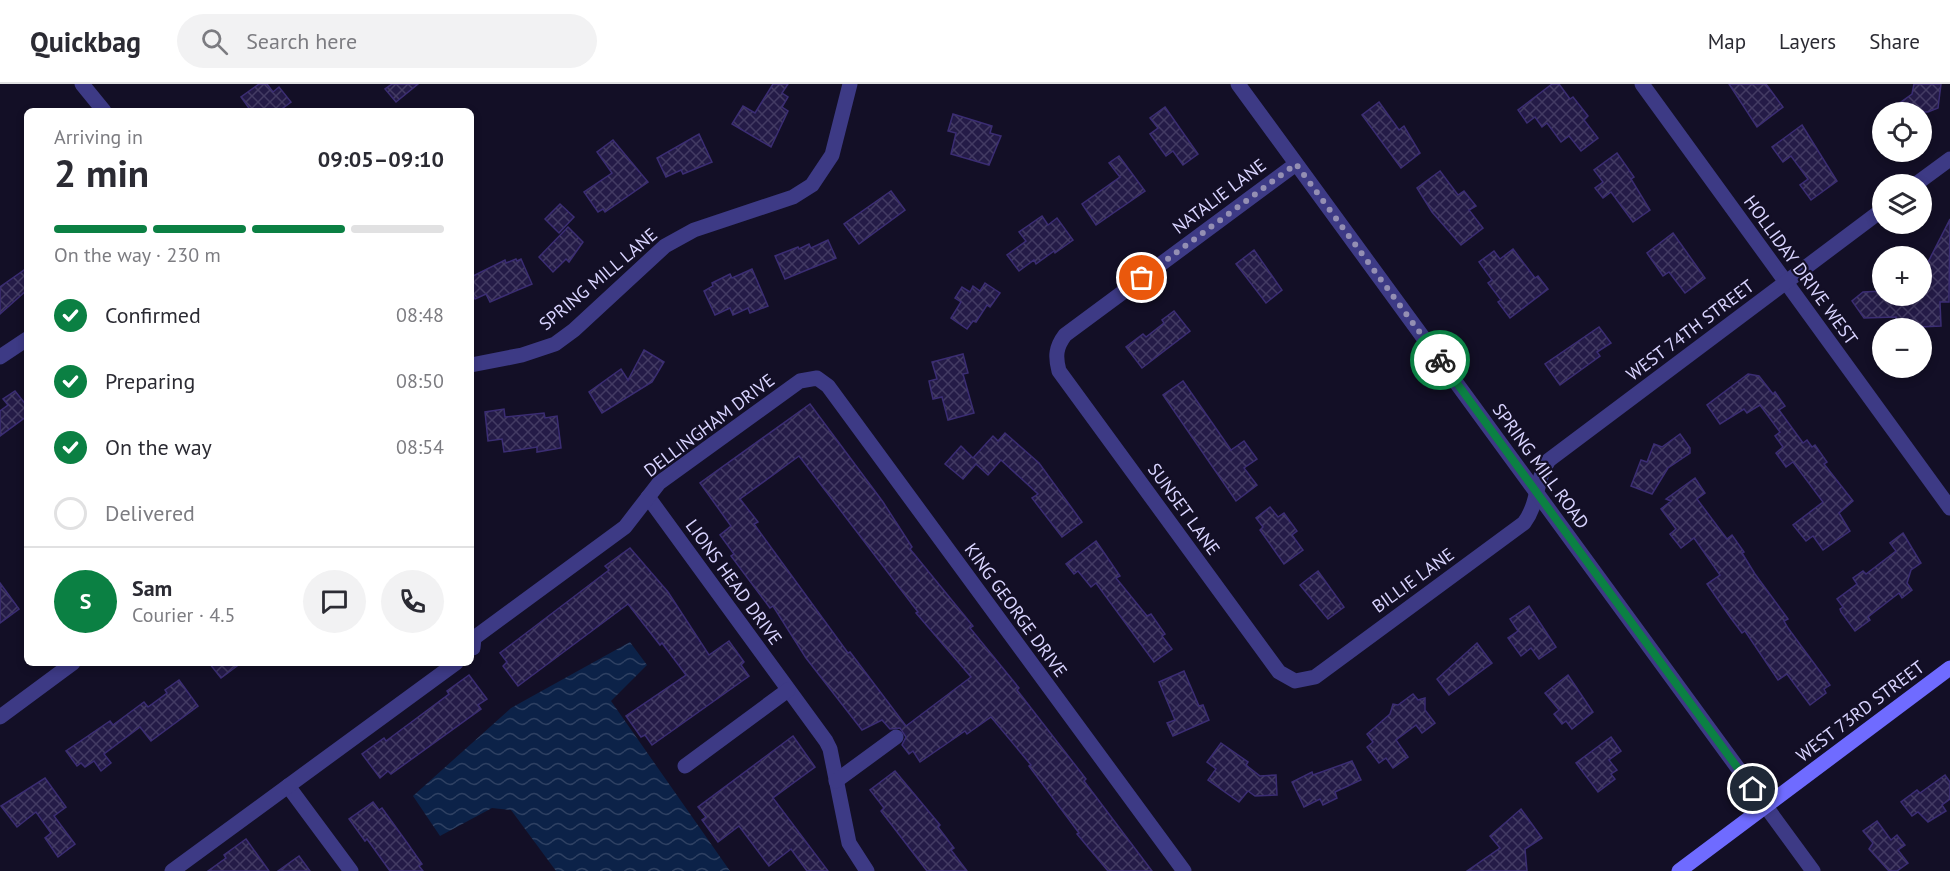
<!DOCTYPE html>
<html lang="en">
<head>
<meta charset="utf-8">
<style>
  body { margin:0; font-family:"PT Sans",sans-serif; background:#f2f2f3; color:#2b2b33; height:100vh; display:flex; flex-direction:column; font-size:22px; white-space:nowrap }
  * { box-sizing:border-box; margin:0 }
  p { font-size:20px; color:#7c7c81 }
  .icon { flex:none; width:33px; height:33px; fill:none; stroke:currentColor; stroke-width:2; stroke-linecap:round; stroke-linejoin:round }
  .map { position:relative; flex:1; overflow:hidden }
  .side { position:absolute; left:24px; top:24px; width:450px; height:558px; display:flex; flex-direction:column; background:#fff; border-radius:9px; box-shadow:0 3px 9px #0003 }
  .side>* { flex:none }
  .fabs { position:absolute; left:1872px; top:18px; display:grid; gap:12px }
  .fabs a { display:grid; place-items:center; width:60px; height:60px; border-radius:50%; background:#fff; box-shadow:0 3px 9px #0003; font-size:30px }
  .pin { position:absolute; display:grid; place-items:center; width:51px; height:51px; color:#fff; margin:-26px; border:3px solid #fff; border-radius:50%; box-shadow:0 2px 6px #0007 }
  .courier { position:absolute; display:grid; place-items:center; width:60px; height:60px; margin:-30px; border:4px solid #0b8043; border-radius:50%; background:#fff; color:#222; box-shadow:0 2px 8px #0007 }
  .head em { font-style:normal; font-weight:700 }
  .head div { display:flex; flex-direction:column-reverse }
  .head { display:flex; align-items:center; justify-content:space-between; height:102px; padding:0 30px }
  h1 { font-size:39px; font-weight:700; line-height:45px }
  .bar { display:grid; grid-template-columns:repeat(4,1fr); gap:9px 6px; align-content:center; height:72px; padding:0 30px }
  .bar i { height:8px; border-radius:4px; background:#e1e1e2 }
  .bar .selected { background:#0b8043 }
  .bar p { grid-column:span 4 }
  .line { display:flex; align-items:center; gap:15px; padding:0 30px; border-top:2px solid #e1e1e2 }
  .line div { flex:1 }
  .round { display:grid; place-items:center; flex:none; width:63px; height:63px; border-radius:32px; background:#f2f2f3 }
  ol { padding:0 30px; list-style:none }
  li { display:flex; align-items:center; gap:18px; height:66px }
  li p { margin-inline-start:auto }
  li .icon { padding:6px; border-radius:50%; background:#0b8043; color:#fff; stroke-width:4 }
  li:last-child { color:#7c7c81 }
  li i { width:33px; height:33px; border:3px solid #e1e1e2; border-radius:50% }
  header { display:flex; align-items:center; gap:36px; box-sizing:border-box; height:84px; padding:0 30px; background:#fff; border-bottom:2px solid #e1e1e2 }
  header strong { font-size:28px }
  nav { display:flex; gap:33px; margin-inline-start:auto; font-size:21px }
  .search { width:420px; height:54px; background:#f2f2f3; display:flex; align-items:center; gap:15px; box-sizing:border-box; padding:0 21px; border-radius:33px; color:#7c7c81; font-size:22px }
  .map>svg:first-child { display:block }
</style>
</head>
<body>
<header>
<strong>Quickbag</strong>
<div class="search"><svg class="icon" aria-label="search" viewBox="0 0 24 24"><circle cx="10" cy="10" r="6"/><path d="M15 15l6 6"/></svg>Search here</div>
<nav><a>Map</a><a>Layers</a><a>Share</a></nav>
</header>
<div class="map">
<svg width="1950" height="787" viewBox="0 0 1950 787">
  <defs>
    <pattern id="water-waves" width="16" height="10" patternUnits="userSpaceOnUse" patternTransform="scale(1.5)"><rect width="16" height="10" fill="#0c2248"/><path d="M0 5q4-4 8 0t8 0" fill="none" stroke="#2f4163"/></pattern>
    <pattern id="building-cross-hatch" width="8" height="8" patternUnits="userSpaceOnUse" patternTransform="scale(1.5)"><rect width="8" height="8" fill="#241b47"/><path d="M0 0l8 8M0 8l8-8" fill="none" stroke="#433b63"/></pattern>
  </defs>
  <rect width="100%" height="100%" fill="#130f26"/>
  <!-- water -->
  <polygon fill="url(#water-waves)" points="630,558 647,581 611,617 730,787 556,787 511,726 492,724 440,752 413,712 511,624"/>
  <!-- building -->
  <g fill="url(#building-cross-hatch)" stroke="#3b2d73" stroke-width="1.5" fill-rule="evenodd">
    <polygon points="259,0 267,0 273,8 279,3 291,18 279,27 251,27 241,13"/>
    <polygon points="392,0 418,0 396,18 385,5"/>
    <polygon points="773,0 788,0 782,9 788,13 782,23 788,27 771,63 732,40 743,22 755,29"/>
    <polygon points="1552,0 1559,0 1570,15 1573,13 1588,32 1584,36 1598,54 1581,67 1569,52 1561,58 1547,39 1542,43 1535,33 1527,39 1518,26"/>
    <polygon points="1729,0 1766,0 1783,23 1757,43"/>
    <polygon points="1914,0 1941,0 1938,24 1928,28 1887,28 1912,10"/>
    <polygon points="1379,18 1399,46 1404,42 1420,69 1401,84 1362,31"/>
    <polygon points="1165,23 1198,70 1183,81 1173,67 1166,72 1150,50 1158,44 1150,34"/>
    <polygon points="953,30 992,42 990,49 1001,52 989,81 951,70 956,49 948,47"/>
    <polygon points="1802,41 1837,97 1811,116 1800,101 1808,95 1791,72 1783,78 1772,63"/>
    <polygon points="699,50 712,78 683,90 681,86 666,93 657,74"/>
    <polygon points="613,56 648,98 605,128 603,125 598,128 584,108 612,89 597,68"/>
    <polygon points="1617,69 1634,93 1631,95 1650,126 1633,138 1611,108 1603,114 1595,104 1603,98 1594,86"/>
    <polygon points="1119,72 1145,107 1096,141 1082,120 1120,93 1109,79"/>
    <polygon points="1440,87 1458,111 1464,107 1476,122 1469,126 1483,144 1461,161 1432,128 1417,104"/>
    <polygon points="891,107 905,126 859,160 844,140"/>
    <polygon points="560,120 574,133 559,149 545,135"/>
    <polygon points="1042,132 1048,141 1057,134 1073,156 1055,169 1054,167 1036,180 1034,176 1019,187 1007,171 1026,157 1019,148"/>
    <polygon points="1950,135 1949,218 1940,218 1941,242 1897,244 1896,233 1864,234 1852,217 1863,208 1882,207 1882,212 1922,212 1922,190"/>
    <polygon points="568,143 583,158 569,178 566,175 553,188 539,173"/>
    <polygon points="1673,149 1705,194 1685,209 1669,188 1663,192 1647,169"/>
    <polygon points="828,156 836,174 785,195 775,172 798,163 799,165 809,160 811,164"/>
    <polygon points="1513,165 1535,194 1538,192 1548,205 1510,234 1498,218 1501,216 1488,199 1492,196 1479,178 1494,167 1500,175"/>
    <polygon points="1254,166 1282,206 1266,219 1236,180"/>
    <polygon points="516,175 517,177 521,175 532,200 490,218 486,210 475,215 471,206 471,193 505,176 506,179"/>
    <polygon points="27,184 27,206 0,230 0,203"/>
    <polygon points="752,185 768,222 750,229 748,224 733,231 730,224 715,231 704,207 713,202 712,199 730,190 732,194"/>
    <polygon points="985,199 1000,209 990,223 987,221 976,238 973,237 967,245 951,234 961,218 955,214 962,203 970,208 973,202 980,207"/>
    <polygon points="1174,227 1190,247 1142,284 1126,263 1143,250 1146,253 1164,239 1162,236"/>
    <polygon points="1599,243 1611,259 1597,268 1600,272 1560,301 1545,280"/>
    <polygon points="644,266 664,278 652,298 602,329 589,308 621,285 628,296"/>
    <polygon points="963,270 968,289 963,290 974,329 948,336 942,313 933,315 929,297 937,295 932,278"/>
    <polygon points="1748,290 1759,292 1773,310 1775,308 1785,322 1779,326 1803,359 1807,356 1812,363 1815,361 1827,378 1824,380 1853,417 1839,429 1850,447 1823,466 1813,452 1806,457 1793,441 1823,418 1793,378 1786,383 1776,369 1783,363 1775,352 1780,348 1760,321 1747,329 1744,325 1720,340 1707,321"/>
    <polygon points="1183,297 1231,366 1244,357 1257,375 1244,384 1257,401 1236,417 1163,311"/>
    <polygon points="15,307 27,322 27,332 0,352 0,327 8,321 3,315"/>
    <path d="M 810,320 L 883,418 L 912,463 L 910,465 L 973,542 L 970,544 L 1019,604 L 1017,606 L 1086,695 L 1084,697 L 1152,787 L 1108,787 L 1077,750 L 1079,749 L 1029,682 L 1031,681 L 991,633 L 967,650 L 965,647 L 920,678 L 913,667 L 909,670 L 902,661 L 906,653 L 900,644 L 890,645 L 882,636 L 862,646 L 806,574 L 773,522 L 770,524 L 731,472 L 734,470 L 720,451 L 731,442 L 700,399 ZM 799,372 L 918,528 L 916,529 L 971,593 L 906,642 L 850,568 L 848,569 L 754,440 L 758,438 L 740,415 Z"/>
    <polygon points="504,325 505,333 544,329 545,334 557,332 561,364 537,368 537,363 504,368 502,355 488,357 485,328"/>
    <polygon points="1005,349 1039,379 1082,438 1062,453 1032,414 1038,410 1001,376 988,391 976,380 963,395 945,380 961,362 973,374 993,352 998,357"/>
    <polygon points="1680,350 1690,364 1690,369 1668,384 1652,410 1631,402 1641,376 1647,378 1654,360 1662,363"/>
    <polygon points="1695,394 1705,409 1697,415 1727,455 1732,451 1744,468 1742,469 1755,490 1788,535 1784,537 1788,544 1830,601 1824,605 1826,609 1810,621 1787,590 1778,596 1745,547 1742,549 1730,533 1707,500 1720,491 1694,454 1681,464 1670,450 1676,445 1661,425 1671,417 1666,415"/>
    <polygon points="1270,423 1278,433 1284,429 1297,447 1292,451 1303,466 1284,480 1260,446 1263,443 1256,434"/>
    <polygon points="1903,449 1921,479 1911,486 1907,499 1912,506 1902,514 1899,509 1868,533 1870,536 1855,547 1841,528 1840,525 1843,523 1837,515 1857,500 1853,494 1863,487 1866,490 1896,467 1890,459"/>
    <polygon points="1096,457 1120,492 1116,494 1147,532 1151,530 1165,550 1162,552 1172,565 1154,578 1096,499 1091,503 1078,487 1074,490 1066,480"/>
    <polygon points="630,464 668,508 709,571 729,557 744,578 741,581 749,592 652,661 645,651 641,653 626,632 686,591 662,559 660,561 628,520 518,602 503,582 507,578 500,569 609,486 605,482"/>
    <polygon points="1318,487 1344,523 1328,535 1300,501"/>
    <polygon points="0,499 19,525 0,539"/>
    <polygon points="1529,522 1556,563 1539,575 1531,564 1521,572 1508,554 1518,547 1510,535"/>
    <polygon points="1477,559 1492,579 1449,611 1437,595"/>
    <polygon points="209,579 241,579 221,594"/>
    <polygon points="1184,587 1199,622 1203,621 1209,636 1173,652 1167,639 1175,636 1159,598"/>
    <polygon points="469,591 487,615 478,621 481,625 391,690 388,687 380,694 362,670 384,654 386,657 449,610 447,607"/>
    <polygon points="1568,591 1593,628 1572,645 1566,637 1562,640 1554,630 1559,626 1545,609"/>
    <polygon points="179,596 198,622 151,657 140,643 104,670 111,679 101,687 94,677 85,683 81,679 77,682 66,667 110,637 113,641 144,618 148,623 167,609 165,606"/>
    <polygon points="1413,610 1418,616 1425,614 1425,626 1435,639 1422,649 1416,641 1396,656 1408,673 1393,684 1386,674 1379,679 1367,663 1373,658 1367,650 1390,630 1393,620 1398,621"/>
    <polygon points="793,652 815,683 773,714 828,787 807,787 791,765 769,782 739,742 718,758 702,736 706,733 698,723"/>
    <polygon points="1611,653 1621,667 1609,676 1617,686 1611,690 1615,695 1598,708 1576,679"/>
    <polygon points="1221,659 1248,678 1246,681 1260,692 1276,691 1277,711 1255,712 1248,707 1239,718 1208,696 1216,685 1207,678"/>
    <polygon points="1352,677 1361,696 1335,708 1337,714 1323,721 1320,715 1304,723 1292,698 1312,688 1313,691"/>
    <polygon points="895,687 940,741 938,743 954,764 951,766 967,787 927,787 881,727 884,724 870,706"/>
    <polygon points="1945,691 1950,698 1950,715 1942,721 1946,727 1928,738 1918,728 1912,732 1901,718 1917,706 1920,709"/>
    <polygon points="45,694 66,723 54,732 75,760 58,773 45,754 51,749 36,728 17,743 1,722"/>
    <polygon points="373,718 379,726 382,724 408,760 422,780 419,782 423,787 390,787 367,755 365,757 349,735"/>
    <polygon points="1521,725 1542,754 1525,765 1527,787 1467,787 1500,764 1490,752"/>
    <polygon points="1877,737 1891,756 1897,751 1905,761 1898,766 1908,779 1897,787 1889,787 1869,765 1873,759 1863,747"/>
    <polygon points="246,755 269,787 208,787 226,774 224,771"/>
    <polygon points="299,772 310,787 278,787"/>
  </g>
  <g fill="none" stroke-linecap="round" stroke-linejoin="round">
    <!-- minor -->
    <g stroke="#3d3a85" stroke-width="15">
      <polyline points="82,0 104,27"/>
      <polyline points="1642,0 1950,424"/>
      <path d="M 1296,80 L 1065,251 C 1056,263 1055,272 1059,287 L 1279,588 L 1295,597 L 1315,593 L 1524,439 C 1539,419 1535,396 1549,376 L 1882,126"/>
      <polyline points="1916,100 1950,75"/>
      <polyline points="0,273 27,255"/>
      <polyline points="471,281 522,271 555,260 574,246 665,162 694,146 793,113 812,101 832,71 850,0"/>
      <polyline points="648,413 826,657 830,665 849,759 867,787"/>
      <polyline points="473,564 474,554 625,443 659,399 800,297 817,294 828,302 1184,787"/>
      <polyline points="0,633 73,579"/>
      <polyline points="685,682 788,606"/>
      <polyline points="836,697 896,653"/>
      <polyline points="288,702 351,787"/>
      <polyline points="172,787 456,579"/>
    </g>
    <!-- tertiary -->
    <polyline stroke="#3d3a85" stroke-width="15" points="1238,0 1813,787"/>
    <!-- secondary -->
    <polyline stroke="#6f6bff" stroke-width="15" points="1679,787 1950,584"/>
  </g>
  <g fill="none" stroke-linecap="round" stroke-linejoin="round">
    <!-- done -->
    <polyline stroke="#948fb3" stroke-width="6" stroke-dasharray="0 10.8" points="1142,194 1296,80 1440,276"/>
    <!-- route -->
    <polyline stroke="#0b8043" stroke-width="8" points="1440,276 1753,705"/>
  </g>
  <g text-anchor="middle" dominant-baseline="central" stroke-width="4.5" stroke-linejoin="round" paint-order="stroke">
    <!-- street labels -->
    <g font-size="18" fill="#d9d4ff" stroke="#130f26">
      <text transform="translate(1219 112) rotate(-37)">NATALIE LANE</text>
      <text transform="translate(1801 186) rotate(54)">HOLLIDAY DRIVE WEST</text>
      <text transform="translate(598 195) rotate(-40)">SPRING MILL LANE</text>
      <text transform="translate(1690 246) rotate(-37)">WEST 74TH STREET</text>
      <text transform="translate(709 341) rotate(-37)">DELLINGHAM DRIVE</text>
      <text transform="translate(1541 382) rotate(54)">SPRING MILL ROAD</text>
      <text transform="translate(1184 425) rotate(54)">SUNSET LANE</text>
      <text transform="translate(1413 496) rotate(-36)">BILLIE LANE</text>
      <text transform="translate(734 498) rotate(54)">LIONS HEAD DRIVE</text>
      <text transform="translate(1016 526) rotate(54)">KING GEORGE DRIVE</text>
      <text transform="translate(1860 627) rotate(-37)">WEST 73RD STREET</text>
    </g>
  </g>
</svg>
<div class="fabs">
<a><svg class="icon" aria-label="locate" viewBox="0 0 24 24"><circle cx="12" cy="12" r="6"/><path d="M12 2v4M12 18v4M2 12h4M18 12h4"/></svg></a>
<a><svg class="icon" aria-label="layers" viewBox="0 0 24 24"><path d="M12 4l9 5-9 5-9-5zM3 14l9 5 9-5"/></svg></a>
<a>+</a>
<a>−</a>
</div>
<div class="pin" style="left:1142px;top:194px;background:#ea580c"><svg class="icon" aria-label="bag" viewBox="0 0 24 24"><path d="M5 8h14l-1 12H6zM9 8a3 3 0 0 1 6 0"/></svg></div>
<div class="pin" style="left:1753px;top:705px;background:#1f2937"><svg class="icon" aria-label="home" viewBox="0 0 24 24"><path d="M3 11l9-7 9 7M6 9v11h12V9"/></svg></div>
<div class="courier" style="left:1440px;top:276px"><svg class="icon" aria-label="bike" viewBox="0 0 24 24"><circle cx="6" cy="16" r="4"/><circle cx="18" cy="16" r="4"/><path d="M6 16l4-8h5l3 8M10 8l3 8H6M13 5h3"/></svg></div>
<section class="side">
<div class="head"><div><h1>2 min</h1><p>Arriving in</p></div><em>09:05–09:10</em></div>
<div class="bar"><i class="selected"></i><i class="selected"></i><i class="selected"></i><i></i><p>On the way · 230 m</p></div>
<ol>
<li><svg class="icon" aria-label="check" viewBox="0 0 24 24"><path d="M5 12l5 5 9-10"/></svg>Confirmed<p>08:48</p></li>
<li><svg class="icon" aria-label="check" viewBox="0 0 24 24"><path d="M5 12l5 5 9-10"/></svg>Preparing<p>08:50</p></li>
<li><svg class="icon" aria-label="check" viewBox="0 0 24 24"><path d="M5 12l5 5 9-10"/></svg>On the way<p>08:54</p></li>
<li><i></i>Delivered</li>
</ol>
<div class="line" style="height:108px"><b class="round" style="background:#0b8043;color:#fff">S</b><div><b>Sam</b><p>Courier · 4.5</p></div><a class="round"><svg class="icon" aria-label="chat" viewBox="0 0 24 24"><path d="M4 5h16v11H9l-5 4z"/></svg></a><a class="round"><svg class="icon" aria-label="phone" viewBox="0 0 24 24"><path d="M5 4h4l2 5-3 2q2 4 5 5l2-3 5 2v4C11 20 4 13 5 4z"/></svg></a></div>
</section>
</div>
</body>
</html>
